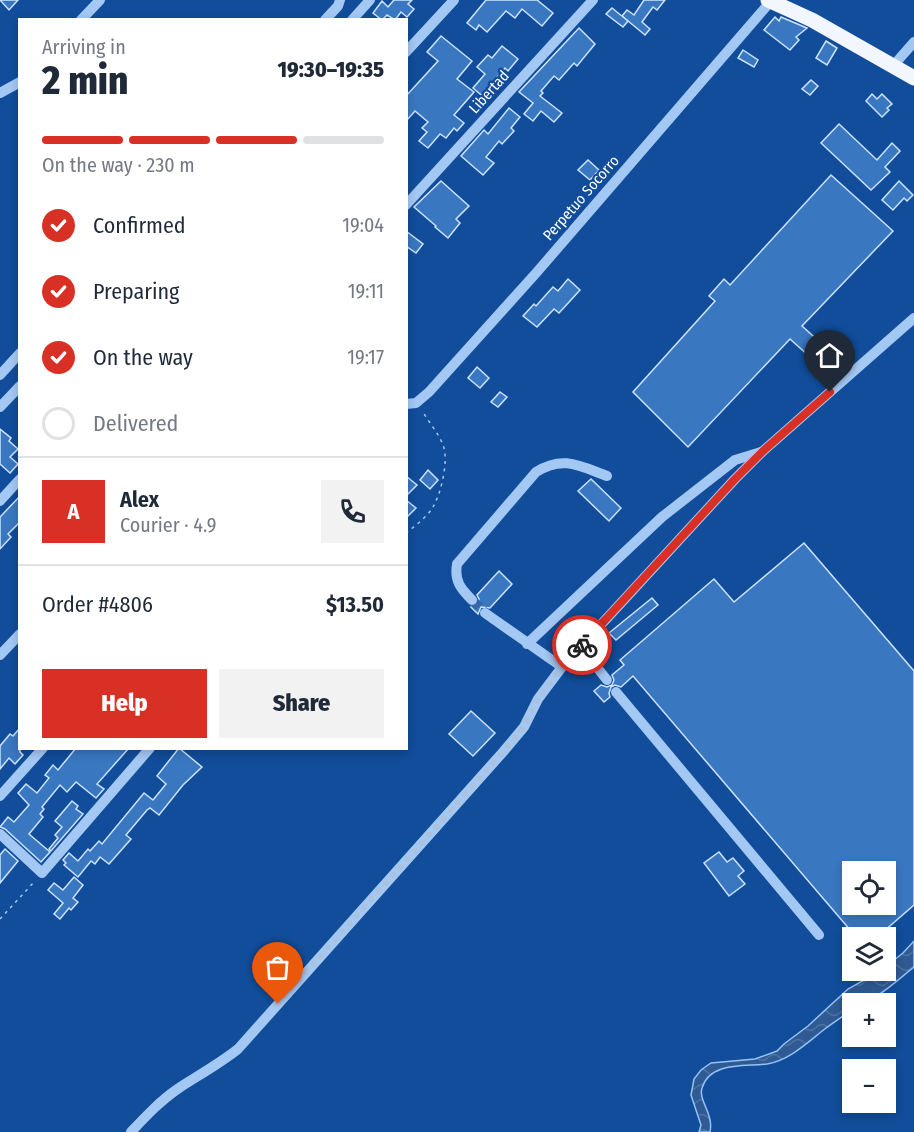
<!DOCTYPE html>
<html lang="en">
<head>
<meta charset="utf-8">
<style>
  body { margin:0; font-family:"Fira Sans Condensed",sans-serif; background:#f2f2f3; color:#1f2937; height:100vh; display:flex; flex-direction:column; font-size:22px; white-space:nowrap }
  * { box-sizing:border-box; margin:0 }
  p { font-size:20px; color:#747a83 }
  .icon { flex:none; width:33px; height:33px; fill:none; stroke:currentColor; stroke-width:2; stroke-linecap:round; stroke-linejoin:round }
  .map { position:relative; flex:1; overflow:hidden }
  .sheet { position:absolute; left:18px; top:18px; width:390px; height:732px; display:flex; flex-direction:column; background:#fff; border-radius:0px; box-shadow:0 3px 9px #0003 }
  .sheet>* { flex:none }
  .controls { position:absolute; left:842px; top:861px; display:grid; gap:12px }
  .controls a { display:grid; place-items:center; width:54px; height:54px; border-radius:0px; background:#fff; box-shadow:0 3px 9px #0003; font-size:30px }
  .pin { position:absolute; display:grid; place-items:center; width:51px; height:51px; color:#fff; margin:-62px -26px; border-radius:50% 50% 50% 0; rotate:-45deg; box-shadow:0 0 6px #0007 }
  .pin .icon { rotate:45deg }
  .courier { position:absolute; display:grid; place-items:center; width:60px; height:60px; margin:-30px; border:4px solid #d93025; border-radius:50%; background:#fff; color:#222; box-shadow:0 2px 8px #0007 }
  .overview em { font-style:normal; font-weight:800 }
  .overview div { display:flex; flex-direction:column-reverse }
  .overview { display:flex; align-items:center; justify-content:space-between; height:102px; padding:0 24px }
  h1 { font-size:39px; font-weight:800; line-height:45px }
  .bar { display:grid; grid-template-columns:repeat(4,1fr); gap:9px 6px; align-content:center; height:72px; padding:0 24px }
  .bar i { height:8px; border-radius:4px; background:#e0e1e3 }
  .bar .selected { background:#d93025 }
  .bar p { grid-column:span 4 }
  .line { display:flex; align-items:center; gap:15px; padding:0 24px; border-top:2px solid #e0e1e3 }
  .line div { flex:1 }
  .round { display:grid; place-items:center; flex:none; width:63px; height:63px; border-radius:0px; background:#f2f2f3 }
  ol { padding:0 24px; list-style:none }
  li { display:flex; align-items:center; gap:18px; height:66px }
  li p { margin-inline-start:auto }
  li .icon { padding:6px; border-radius:50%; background:#d93025; color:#fff; stroke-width:4 }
  li:last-child { color:#747a83 }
  li i { width:33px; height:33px; border:3px solid #e0e1e3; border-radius:50% }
  .action { display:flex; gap:12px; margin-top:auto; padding:12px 24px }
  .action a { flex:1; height:69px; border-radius:0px; background:#d93025; color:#fff; font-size:24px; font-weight:800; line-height:69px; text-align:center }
  .action a+a { background:#f2f2f3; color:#1f2937 }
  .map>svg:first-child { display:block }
</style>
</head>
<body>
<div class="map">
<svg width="914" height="1132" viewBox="0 0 914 1132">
  <defs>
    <pattern id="water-waves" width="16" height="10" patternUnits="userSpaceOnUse" patternTransform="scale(1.5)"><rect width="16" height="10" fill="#2f5a93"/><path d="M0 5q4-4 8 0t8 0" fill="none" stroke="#4e73a3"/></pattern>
  </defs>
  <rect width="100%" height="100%" fill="#114d9a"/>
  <!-- water -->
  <path fill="url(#water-waves)" stroke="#95c3f7" stroke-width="1.5" d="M 914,941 L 914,967 C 897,980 874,1004 852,1004 L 852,1009 C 844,1016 834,1022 826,1028 C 808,1042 790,1060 767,1064 C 746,1067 710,1061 702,1088 C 698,1100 714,1114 710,1132 L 699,1132 L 701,1125 L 691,1095 L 694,1079 L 701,1070 L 711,1063 L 755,1059 L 777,1051 L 784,1044 L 808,1026 L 848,989 L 880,971 L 885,970 L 885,967 L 903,953 Z"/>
  <!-- building -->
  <g fill="#3a77c1" stroke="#cce3fe" stroke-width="1.5" fill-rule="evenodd">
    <polygon points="0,0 18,0 9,10"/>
    <polygon points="394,0 412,0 408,4 414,9 407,17 401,12 395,20 387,15 382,20 373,13 382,1 388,7"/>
    <polygon points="486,0 537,0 553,13 542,26 522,9 515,18 506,11 487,32 479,25 476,30 467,23"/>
    <polygon points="644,0 665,0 657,10 653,7 642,22 650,29 645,35 622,16 627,10 634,15"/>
    <polygon points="612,8 628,21 623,27 606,14"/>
    <polygon points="775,17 779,21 781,17 807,28 796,37 799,40 790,50 764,30"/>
    <polygon points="579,28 595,44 577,66 574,63 559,80 554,76 541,91 543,93 540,96 562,113 554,122 541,111 533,121 524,114 533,103 519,92"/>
    <polygon points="441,36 472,61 457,79 474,92 454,115 464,123 457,131 454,128 446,138 440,134 428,148 419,141 427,132 422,128 428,122 415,111 406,121 406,96 438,61 427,52"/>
    <polygon points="826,41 837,48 827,65 816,58"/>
    <polygon points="502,46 518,59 508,71 505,68 491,84 497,88 487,100 473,88 485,74 477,67 488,55 492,58"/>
    <polygon points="743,50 758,60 754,67 738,58"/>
    <polygon points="811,80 818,86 810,95 802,89"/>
    <polygon points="872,94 877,99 882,94 892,104 887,108 889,110 882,117 866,101"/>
    <polygon points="509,108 520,117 511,128 514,131 502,144 499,141 486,157 494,163 483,175 461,156 484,130 488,134"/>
    <polygon points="839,124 877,160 892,143 900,151 885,167 890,172 871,190 821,143"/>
    <polygon points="588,160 599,170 590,180 578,170"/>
    <polygon points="831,175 893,231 802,326 822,344 810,357 790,339 688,447 633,392 715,301 709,296 724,279 730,285"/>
    <polygon points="441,181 469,206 456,219 460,223 448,238 435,227 436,226 414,207"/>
    <polygon points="899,181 913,195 907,201 904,198 893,210 882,200"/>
    <polygon points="406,231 423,244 416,253 406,246"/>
    <polygon points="568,279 580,290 559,313 554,309 537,327 523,316 534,304 536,306 553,287 558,291"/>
    <polygon points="477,367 489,378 480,388 468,378"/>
    <polygon points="500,392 507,397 498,407 491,402"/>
    <polygon points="0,429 11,438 9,441 18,449 10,457 18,464 10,473 0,464"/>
    <polygon points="428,470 438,480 430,489 420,480"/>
    <polygon points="406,476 417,485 406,496"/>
    <polygon points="591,479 621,508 609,521 578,491"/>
    <polygon points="20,496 20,522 8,534 11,537 0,549 0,517"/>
    <polygon points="406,500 416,508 406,518"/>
    <path d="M 804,543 L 914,671 L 914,905 L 876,938 L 857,938 L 633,676 L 621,687 L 615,685 L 611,687 L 609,693 L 610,697 L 604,702 L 594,691 L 601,685 L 607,687 L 612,685 L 614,680 L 612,675 L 624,665 L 620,660 L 714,579 L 734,602 ZM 852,872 L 885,872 L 885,904 L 852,904 Z"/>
    <polygon points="499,571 512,584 490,608 481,607 478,614 471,607 478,605 479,599 477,595"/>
    <polygon points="652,598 658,605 616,640 609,633"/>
    <polygon points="471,711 495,733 473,756 449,734"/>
    <polygon points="20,728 20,752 23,755 15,764 9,758 0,769 0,746 10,734 13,736"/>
    <polygon points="76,748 129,748 97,784 104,789 96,798 76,782 67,792 60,785 42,807 44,809 40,814 43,817 29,834 50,852 41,862 5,829 0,827 8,817 14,822 29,805 18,793 26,784 37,793 49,778 45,775 53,765 58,770"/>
    <polygon points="179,748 202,767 183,785 159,815 150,808 147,810 126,835 131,839 109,864 100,857 95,864 91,861 78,877 64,865 66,863 63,860 69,853 78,861 88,849 90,851 99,841 102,844 144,793 153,800 166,784 157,776"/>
    <polygon points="72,801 78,806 76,809 83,814 51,851 49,849 58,838 55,835 62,827 55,821"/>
    <polygon points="5,849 18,861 0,883 0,855"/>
    <polygon points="719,852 727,862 733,858 744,871 738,876 745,884 729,896 704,863"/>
    <polygon points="74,877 83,885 73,898 78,902 71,910 69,908 60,919 54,914 63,903 48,890 54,883 63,890"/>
  </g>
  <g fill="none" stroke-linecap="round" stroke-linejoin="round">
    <!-- minor-tunnel -->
    <polyline stroke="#3568a9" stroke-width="10" stroke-dasharray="10 5" stroke-linecap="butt" points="472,600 485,613"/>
    <!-- path -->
    <g stroke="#a4c8f4" stroke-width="1.5" stroke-dasharray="3 4.5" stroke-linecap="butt">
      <path d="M 406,533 C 415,526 427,517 433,507 C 441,493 448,464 444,448 C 440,435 430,424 423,412"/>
      <polyline points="0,919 34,882"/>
    </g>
    <!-- minor -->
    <g stroke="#a4c8f4" stroke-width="10">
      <polyline points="81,20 100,0"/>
      <polyline points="325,20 338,6 340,0"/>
      <polyline points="352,20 370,0"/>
      <polyline points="406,52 454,0"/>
      <polyline points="893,66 914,42"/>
      <polyline points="0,93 20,82"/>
      <polyline points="406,205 593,0"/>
      <polyline points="0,375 20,353"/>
      <polyline points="406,404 416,403 429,392 537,272 771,1"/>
      <polyline points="0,407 20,386"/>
      <polyline points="0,501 20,479"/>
      <path d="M 472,600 C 461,589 454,581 457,564 L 536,472 C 563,455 580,466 607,476"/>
      <polyline points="485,613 562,667"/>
      <polyline points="527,644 662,517 735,460 761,452"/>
      <polyline points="581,647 607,680"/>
      <polyline points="0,655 20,634"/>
      <polyline points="616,692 819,935"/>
      <polyline points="0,796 43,748"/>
      <polyline points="0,834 42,873 150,748"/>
      <path d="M 131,1132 C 146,1116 161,1100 179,1088 C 199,1075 219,1064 238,1049 L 503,752 L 524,727 L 538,699 L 562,667 L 735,479 L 763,451 L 914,318"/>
    </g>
    <!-- major -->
    <polyline stroke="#f1f6ff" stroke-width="15" points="768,0 812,20 914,78"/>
  </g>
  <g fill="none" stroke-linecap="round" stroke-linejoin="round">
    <!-- done -->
    <polyline stroke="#acc1dc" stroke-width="6" stroke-dasharray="0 10.8" points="278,1004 503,752 524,727 538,699 562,667 582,645"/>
    <!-- route -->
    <polyline stroke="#d93025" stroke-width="8" points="582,645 735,479 763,451 830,392"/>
  </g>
  <g text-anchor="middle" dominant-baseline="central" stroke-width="4.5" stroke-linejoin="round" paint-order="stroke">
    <!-- street labels -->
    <g font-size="15" fill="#fff" stroke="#114d9a">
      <text transform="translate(489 92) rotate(-48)">Libertad</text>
      <text transform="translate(581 198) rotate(-49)">Perpetuo Socorro</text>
    </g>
  </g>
</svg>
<div class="controls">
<a><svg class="icon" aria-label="locate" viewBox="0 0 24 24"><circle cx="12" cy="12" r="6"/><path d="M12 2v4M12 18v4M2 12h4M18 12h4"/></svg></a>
<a><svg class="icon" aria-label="layers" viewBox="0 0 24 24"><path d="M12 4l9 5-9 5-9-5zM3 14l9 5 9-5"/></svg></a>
<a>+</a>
<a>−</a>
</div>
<div class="pin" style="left:278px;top:1004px;background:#ea580c"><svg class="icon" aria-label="bag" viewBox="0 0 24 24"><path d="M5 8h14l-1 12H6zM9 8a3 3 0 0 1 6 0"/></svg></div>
<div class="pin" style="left:830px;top:392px;background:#1f2937"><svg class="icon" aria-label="home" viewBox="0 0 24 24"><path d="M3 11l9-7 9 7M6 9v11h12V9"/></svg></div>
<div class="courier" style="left:582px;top:645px"><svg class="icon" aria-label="bike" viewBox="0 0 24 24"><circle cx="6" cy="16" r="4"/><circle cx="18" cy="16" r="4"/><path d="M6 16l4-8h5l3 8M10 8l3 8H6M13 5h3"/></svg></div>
<section class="sheet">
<div class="overview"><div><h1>2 min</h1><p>Arriving in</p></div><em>19:30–19:35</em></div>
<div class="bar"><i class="selected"></i><i class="selected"></i><i class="selected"></i><i></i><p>On the way · 230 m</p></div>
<ol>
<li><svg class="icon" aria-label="check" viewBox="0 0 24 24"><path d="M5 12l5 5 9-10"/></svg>Confirmed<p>19:04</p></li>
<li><svg class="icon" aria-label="check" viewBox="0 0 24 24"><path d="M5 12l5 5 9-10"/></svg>Preparing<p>19:11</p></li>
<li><svg class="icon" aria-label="check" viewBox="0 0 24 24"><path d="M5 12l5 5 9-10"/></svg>On the way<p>19:17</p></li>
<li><i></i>Delivered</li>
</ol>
<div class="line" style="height:108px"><b class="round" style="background:#d93025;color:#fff">A</b><div><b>Alex</b><p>Courier · 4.9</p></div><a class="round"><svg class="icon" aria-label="phone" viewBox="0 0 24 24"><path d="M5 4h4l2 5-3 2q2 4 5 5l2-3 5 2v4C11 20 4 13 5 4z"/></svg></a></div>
<div class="line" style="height:78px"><div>Order #4806</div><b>$13.50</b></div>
<div class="action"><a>Help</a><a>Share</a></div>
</section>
</div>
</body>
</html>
